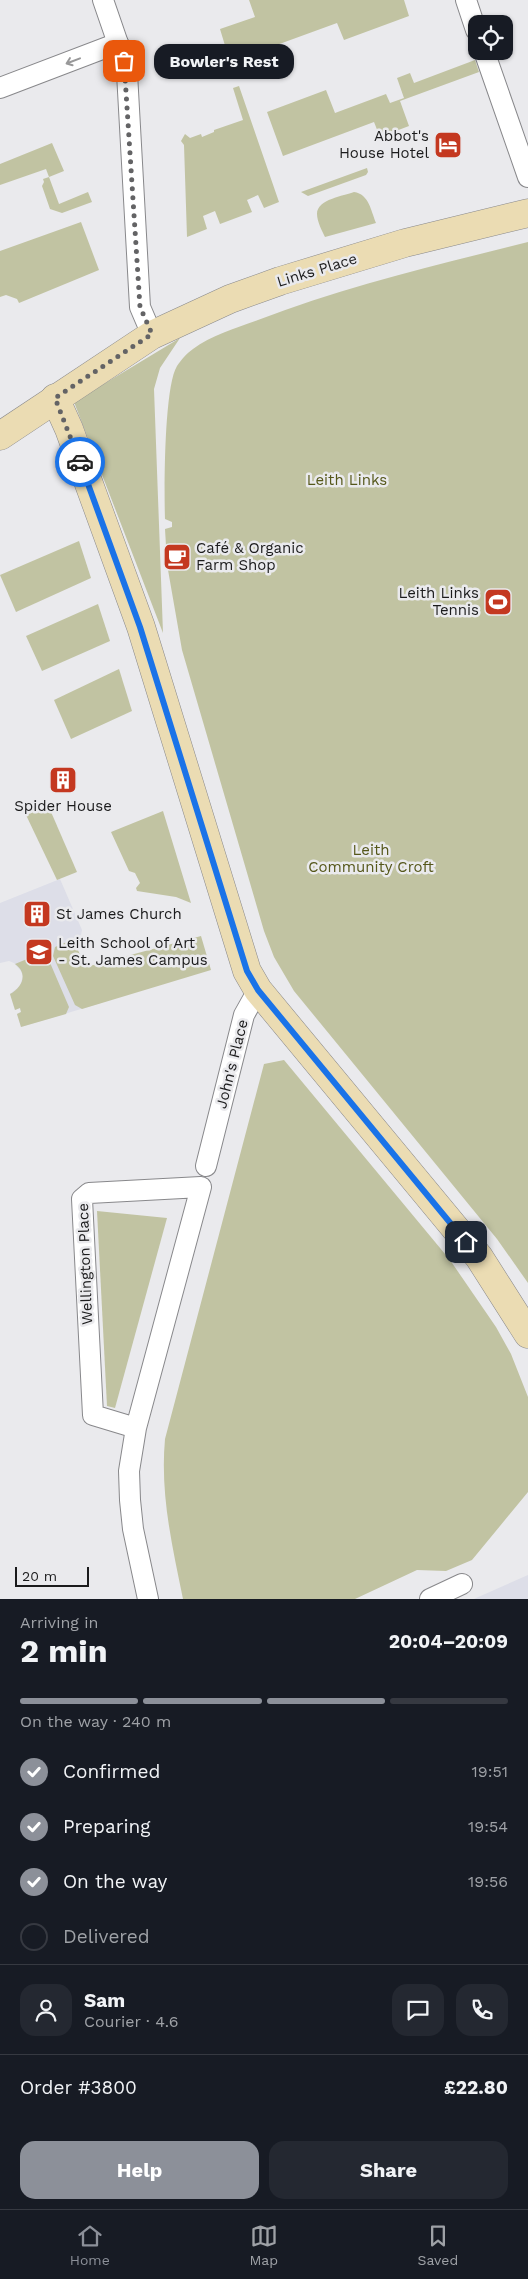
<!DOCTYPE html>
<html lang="en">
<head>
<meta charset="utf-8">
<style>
  body { margin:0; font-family:"Work Sans",sans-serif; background:#242831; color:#f1f3f6; height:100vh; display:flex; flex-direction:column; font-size:19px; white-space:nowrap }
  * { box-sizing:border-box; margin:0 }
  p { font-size:16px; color:#9ea1a6 }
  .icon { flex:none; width:28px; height:28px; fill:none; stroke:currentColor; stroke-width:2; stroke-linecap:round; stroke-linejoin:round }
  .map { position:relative; height:1599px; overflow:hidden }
  .drawer { display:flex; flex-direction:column; background:#171b24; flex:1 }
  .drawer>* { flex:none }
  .tools { position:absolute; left:468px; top:15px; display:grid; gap:10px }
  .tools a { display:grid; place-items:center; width:45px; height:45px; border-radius:10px; background:#171b24; box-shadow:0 1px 4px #0004; font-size:25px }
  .scale { position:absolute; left:15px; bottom:12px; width:74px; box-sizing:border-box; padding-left:5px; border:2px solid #1b1b1c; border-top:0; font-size:14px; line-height:18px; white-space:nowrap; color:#1b1b1c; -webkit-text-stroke:4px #eaeaed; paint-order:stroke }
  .pin { position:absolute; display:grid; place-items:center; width:42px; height:42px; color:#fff; margin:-21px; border-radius:10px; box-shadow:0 2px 8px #0006 }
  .courier { position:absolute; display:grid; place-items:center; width:50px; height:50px; margin:-25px; border:4px solid #1a73e8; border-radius:50%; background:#fff; color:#222; box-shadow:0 1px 6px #0007 }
  .bubble { position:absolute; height:35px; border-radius:15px; background:#171b24; box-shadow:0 1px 4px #0004; font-size:16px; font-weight:700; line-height:35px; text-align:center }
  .head em { font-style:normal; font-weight:700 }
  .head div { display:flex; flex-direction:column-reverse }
  .head { display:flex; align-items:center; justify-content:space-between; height:85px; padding:0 20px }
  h1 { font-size:32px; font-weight:700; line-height:38px }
  .bar { display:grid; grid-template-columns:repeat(4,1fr); gap:8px 5px; align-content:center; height:60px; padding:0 20px }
  .bar i { height:6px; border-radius:4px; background:#363941 }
  .bar .selected { background:#8c9099 }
  .bar p { grid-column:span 4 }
  .line { display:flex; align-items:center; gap:12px; padding:0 20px; border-top:1px solid #363941 }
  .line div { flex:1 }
  .round { display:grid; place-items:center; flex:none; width:52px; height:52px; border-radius:15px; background:#242831 }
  ol { padding:0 20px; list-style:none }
  li { display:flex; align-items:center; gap:15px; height:55px }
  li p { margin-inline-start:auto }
  li .icon { padding:5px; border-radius:50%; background:#8c9099; color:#fff; stroke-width:4 }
  li:last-child { color:#9ea1a6 }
  li i { width:28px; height:28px; border:2px solid #363941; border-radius:50% }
  .primary-button { display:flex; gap:10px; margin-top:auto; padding:10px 20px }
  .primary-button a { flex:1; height:58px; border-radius:15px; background:#8c9099; color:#fff; font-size:20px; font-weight:700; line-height:58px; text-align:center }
  .primary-button a+a { background:#242831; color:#f1f3f6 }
  .menu { display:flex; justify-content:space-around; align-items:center; height:70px; border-top:1px solid #363941; background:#171b24; font-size:14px; color:#9ea1a6 }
  .menu a { display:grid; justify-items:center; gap:2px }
  .menu .selected { color:#8c9099 }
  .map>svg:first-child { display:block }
</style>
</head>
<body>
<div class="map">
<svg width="528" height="1599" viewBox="0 0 528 1599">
  <rect width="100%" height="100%" fill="#eaeaed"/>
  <!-- built -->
  <g fill="#dddee8">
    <polygon points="60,879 82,930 81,935 77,937 75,944 101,1003 21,1027 17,1014 21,1012 20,1008 15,1010 10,994 20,986 23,976 21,971 14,963 9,961 0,963 0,903"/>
    <polygon points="528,1575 528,1599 474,1599 476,1598"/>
  </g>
  <!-- green -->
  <g fill="#c1c3a2">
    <polygon points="249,0 404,0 409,16 344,40 337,23 230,62 220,29 255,17"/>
    <polygon points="475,60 479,72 400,101 409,126 380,137 374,122 283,156 267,112 326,90 335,113 386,94 390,103 404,98 397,78 410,73 414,83"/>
    <polygon points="239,86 279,202 264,208 258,195 247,200 252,212 220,224 215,211 203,216 207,229 187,237 184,145 181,141 185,134 190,138 201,134 202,137 214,132 214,130 243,120 233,88"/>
    <polygon points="52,143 64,171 49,177 59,204 88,192 92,202 62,213 50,209 42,186 44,182 43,179 49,177 46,169 0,185 0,164"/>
    <polygon points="367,168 368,172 366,175 308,196 301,192"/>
    <path d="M 354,192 C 369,194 371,211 376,223 L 325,237 C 322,231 317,221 317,214 C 317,199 344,196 354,192 Z"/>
    <polygon points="81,222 99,270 19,303 17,299 6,295 0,297 0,251"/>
    <path d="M 528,242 L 528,1283 L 497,1239 L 294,991 L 274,957 L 264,931 L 182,650 L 164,547 L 166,546 L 165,529 L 172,527 L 172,522 L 165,519 C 164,490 164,387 177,366 C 181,360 187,353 193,349 C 211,335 237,328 258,320 C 346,286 437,265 528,242 Z"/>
    <polygon points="180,338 160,368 154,389 163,633 74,402"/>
    <polygon points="79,541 91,578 16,612 0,575"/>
    <polygon points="98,604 110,641 42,671 26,636"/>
    <polygon points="119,669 132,711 71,739 54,700"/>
    <polygon points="48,805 77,872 57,880 26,815"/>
    <polygon points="163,811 191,903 176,897 137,891 136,888 140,883 135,873 129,871 111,832"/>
    <polygon points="201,936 211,970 82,1009 75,1005 53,956 55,947 69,941 75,944 86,967"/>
    <path d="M 39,954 L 48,958 L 69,1007 L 66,1014 L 21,1027 L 17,1014 L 21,1012 L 20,1008 L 15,1010 L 10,994 C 23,987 28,973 15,964 Z"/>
    <path d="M 284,1060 L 450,1260 L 496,1327 L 511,1354 L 528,1397 L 528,1492 L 472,1560 L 446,1571 L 417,1570 L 355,1599 L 183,1599 C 172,1545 160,1494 165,1439 L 264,1064 Z"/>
    <polygon points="97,1211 167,1218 115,1408 107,1406"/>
  </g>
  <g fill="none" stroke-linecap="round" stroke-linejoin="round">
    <defs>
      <g id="street">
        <polyline points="103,0 124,61 127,73 140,307 152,335"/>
        <polyline points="466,0 476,30"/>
        <polyline points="484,51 528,177"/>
        <polyline points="0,88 118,43"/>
        <polyline points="206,1166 244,1015 258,990"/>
        <polyline points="136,1428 93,1415 82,1199 89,1193 201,1187 136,1428 129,1471 130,1500 133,1529 148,1599"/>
        <polyline points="430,1599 462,1584"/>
      </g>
      <g id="secondary">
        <polyline points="55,398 69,429 141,627 247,971 258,990 479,1257 528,1334"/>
        <polyline points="0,436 152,335 230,299 280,281 405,243 528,213"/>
      </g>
    </defs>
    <!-- street casing -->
    <use href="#street" stroke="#88888b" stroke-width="22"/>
    <!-- secondary casing -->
    <use href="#secondary" stroke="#88888b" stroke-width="29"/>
    <!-- street -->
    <use href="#street" stroke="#fff" stroke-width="20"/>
    <!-- secondary -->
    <use href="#secondary" stroke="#ebdcb3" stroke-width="28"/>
  </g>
  <!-- one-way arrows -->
  <defs><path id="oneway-shaft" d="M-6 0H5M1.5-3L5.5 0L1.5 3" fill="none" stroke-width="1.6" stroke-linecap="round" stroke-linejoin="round" transform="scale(1.25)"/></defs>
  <use stroke="#989899" href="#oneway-shaft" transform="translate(73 61) rotate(159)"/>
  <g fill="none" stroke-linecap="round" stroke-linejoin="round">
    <!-- done -->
    <polyline stroke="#636365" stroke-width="5" stroke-dasharray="0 9" points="80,462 55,398 152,334 140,307 124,61"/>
    <!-- route -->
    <polyline stroke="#1a73e8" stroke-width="6" points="80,462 140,627 247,971 258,990 466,1242"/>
  </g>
  <!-- icons -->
  <defs>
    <symbol id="hotel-square" viewBox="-11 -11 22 22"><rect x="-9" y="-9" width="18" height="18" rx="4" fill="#c43820" stroke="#eaeaed"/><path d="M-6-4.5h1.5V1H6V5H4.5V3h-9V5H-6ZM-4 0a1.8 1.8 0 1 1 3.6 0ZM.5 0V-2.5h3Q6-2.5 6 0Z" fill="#fff"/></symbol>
    <symbol id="cafe-square" viewBox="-11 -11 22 22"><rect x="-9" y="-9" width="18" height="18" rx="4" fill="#c43820" stroke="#eaeaed"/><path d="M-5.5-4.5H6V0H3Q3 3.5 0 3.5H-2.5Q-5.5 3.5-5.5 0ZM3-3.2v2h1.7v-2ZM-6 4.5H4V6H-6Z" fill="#fff"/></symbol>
    <symbol id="stadium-square" viewBox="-11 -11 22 22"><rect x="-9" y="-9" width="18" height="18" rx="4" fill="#c43820" stroke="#eaeaed"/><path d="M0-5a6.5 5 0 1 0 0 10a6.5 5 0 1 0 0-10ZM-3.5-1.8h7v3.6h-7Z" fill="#fff"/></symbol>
    <symbol id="building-square" viewBox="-11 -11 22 22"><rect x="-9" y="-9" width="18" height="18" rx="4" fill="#c43820" stroke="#eaeaed"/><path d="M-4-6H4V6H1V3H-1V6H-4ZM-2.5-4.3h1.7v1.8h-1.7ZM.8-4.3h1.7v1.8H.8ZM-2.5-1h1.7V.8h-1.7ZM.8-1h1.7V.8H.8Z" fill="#fff"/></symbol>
    <symbol id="university-square" viewBox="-11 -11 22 22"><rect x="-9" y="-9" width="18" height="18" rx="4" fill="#c43820" stroke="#eaeaed"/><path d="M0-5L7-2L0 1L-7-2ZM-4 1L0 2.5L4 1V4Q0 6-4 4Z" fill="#fff"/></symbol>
  </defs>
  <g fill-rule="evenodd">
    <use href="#hotel-square" x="432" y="129" width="32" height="32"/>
    <use href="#cafe-square" x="161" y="541" width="32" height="32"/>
    <use href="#stadium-square" x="482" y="586" width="32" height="32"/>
    <use href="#building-square" x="47" y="764" width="32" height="32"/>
    <use href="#building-square" x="21" y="898" width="32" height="32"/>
    <use href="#university-square" x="23" y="936" width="32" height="32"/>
  </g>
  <g text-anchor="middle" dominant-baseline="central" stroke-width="5" stroke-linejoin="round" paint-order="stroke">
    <!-- poi labels -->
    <g font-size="15" fill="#1b1b1c" stroke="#eaeaed" text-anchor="start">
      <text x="429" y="136" text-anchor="end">Abbot's<tspan x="429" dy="17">House Hotel</tspan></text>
      <text x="196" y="548">Café &amp; Organic<tspan x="196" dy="17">Farm Shop</tspan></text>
      <text x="479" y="593" text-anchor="end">Leith Links<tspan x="479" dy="17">Tennis</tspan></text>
      <text x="63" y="806" text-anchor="middle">Spider House</text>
      <text x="56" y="914">St James Church</text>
      <text x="58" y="943">Leith School of Art<tspan x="58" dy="17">- St. James Campus</tspan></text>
    </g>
    <!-- street labels -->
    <g font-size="15" fill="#1b1b1c" stroke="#eaeaed">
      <text transform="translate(317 270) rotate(-17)">Links Place</text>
      <text transform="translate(232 1064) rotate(-76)">John's Place</text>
      <text transform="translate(85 1264) rotate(-92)">Wellington Place</text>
    </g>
    <!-- park labels -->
    <g font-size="15" fill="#55571a" stroke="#eaeaed">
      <text x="347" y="480">Leith Links</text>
      <text x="371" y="850">Leith<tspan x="371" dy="17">Community Croft</tspan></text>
    </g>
  </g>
</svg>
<div class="tools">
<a><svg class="icon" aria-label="locate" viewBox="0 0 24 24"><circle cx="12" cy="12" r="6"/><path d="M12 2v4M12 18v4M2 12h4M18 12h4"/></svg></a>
</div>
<div class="scale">20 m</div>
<div class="pin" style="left:124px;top:61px;background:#ea580c"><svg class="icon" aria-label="bag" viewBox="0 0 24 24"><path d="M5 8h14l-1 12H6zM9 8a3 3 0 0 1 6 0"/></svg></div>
<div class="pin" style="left:466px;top:1242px;background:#1f2937"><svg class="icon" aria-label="home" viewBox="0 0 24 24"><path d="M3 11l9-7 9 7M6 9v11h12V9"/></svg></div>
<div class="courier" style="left:80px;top:462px"><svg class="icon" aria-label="car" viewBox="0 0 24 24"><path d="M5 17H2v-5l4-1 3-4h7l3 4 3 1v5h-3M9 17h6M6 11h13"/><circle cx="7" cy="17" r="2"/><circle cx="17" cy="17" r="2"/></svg></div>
<div class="bubble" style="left:154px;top:44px;width:140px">Bowler's Rest</div>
</div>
<section class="drawer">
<div class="head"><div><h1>2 min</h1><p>Arriving in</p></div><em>20:04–20:09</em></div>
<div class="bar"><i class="selected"></i><i class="selected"></i><i class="selected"></i><i></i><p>On the way · 240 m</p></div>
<ol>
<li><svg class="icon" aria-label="check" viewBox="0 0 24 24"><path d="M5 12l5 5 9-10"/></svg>Confirmed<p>19:51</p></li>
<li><svg class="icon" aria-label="check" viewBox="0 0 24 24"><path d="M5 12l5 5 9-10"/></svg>Preparing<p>19:54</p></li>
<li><svg class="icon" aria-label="check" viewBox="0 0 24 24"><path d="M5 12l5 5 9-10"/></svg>On the way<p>19:56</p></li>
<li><i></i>Delivered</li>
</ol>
<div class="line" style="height:90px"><a class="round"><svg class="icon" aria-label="person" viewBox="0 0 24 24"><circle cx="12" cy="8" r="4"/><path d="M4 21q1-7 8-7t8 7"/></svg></a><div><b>Sam</b><p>Courier · 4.6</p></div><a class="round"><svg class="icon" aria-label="chat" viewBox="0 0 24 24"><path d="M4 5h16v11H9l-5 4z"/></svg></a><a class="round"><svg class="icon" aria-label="phone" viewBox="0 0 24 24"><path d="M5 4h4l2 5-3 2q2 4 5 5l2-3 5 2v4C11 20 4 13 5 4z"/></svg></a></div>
<div class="line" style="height:65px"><div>Order #3800</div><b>£22.80</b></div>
<div class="primary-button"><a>Help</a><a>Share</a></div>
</section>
<nav class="menu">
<a class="selected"><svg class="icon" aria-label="home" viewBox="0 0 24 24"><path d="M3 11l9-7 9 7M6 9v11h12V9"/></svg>Home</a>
<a><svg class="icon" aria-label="map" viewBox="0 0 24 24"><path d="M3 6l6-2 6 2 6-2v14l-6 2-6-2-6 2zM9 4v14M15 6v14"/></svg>Map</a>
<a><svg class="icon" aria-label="saved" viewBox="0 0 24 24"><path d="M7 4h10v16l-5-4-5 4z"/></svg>Saved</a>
</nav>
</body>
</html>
